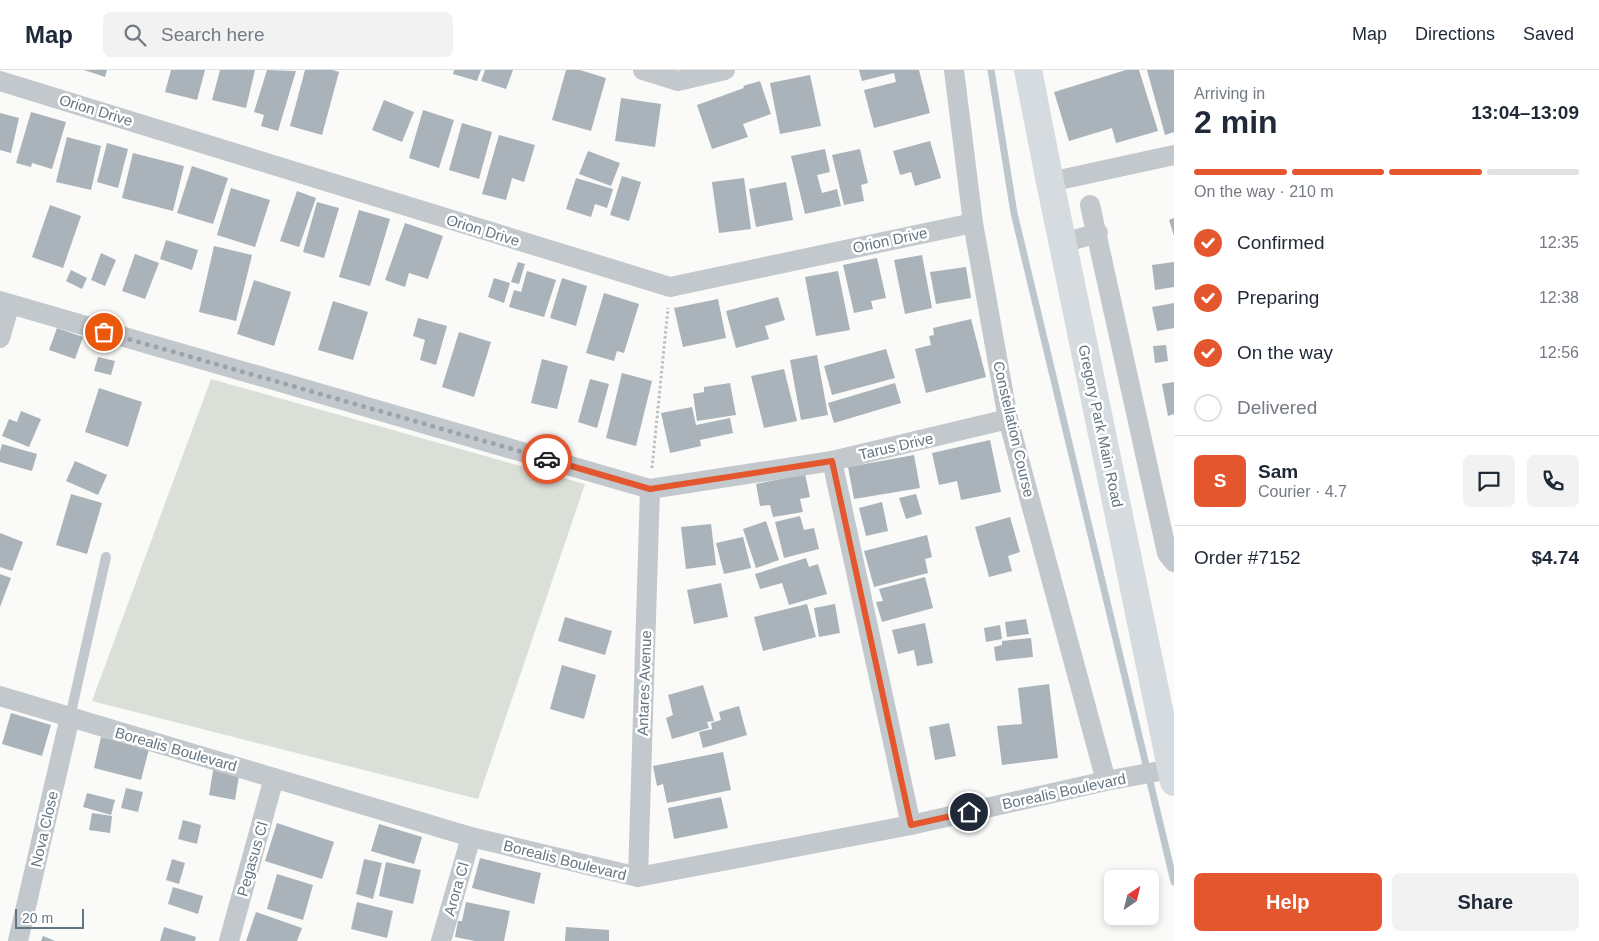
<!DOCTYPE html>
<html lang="en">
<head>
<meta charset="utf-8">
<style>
  body { margin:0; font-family:Arial,sans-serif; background:#f2f2f3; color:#1f2937; height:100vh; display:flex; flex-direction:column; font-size:19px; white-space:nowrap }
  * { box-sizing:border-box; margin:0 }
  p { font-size:16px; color:#747a83 }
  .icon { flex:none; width:28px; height:28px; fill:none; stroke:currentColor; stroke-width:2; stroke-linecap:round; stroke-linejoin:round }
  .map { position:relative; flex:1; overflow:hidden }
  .side { display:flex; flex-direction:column; background:#fff; width:425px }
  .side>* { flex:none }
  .needle { width:32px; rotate:35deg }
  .controls { position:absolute; left:1104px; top:800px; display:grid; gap:10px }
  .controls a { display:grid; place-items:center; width:55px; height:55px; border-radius:8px; background:#fff; box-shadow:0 2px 8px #0003; font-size:25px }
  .scale { position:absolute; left:15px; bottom:12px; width:69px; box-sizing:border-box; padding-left:5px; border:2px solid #657683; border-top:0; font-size:14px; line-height:18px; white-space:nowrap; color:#657683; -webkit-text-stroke:4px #fff; paint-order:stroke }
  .pin { position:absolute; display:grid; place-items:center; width:42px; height:42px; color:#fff; margin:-21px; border:2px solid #fff; border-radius:50%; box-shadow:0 1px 5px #0007 }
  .courier { position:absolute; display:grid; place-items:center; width:50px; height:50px; margin:-25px; border:4px solid #e4572e; border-radius:50%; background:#fff; color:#222; box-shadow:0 1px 6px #0007 }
  .overview em { font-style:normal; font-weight:700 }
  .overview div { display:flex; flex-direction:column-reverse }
  .overview { display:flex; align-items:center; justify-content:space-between; height:85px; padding:0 20px }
  h1 { font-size:32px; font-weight:700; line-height:38px }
  .bar { display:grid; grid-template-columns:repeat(4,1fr); gap:8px 5px; align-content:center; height:60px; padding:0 20px }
  .bar i { height:6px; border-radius:4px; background:#e0e1e3 }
  .bar .selected { background:#e4572e }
  .bar p { grid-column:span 4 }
  .line { display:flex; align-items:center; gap:12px; padding:0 20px; border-top:1px solid #e0e1e3 }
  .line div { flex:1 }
  .round { display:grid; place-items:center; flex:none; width:52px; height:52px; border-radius:8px; background:#f2f2f3 }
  ol { padding:0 20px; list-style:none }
  li { display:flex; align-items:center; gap:15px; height:55px }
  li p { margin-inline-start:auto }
  li .icon { padding:5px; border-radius:50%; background:#e4572e; color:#fff; stroke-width:4 }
  li:last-child { color:#747a83 }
  li i { width:28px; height:28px; border:2px solid #e0e1e3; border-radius:50% }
  .button { display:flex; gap:10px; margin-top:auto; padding:10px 20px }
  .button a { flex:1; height:58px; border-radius:8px; background:#e4572e; color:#fff; font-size:20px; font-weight:700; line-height:58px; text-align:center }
  .button a+a { background:#f2f2f3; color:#1f2937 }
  header { display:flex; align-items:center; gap:30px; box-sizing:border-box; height:70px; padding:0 25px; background:#fff; border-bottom:1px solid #e0e1e3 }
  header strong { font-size:24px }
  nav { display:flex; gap:28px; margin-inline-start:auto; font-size:18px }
  .search { width:350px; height:45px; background:#f2f2f3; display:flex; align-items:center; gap:12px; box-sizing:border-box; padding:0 18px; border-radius:8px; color:#747a83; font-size:19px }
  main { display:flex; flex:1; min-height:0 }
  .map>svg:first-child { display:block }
</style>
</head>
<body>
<header>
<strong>Map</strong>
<div class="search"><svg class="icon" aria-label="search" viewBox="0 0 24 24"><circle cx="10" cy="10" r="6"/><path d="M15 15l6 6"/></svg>Search here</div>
<nav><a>Map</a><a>Directions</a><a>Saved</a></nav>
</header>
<main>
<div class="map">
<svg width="1174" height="871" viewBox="0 0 1174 871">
  <rect width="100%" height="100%" fill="#fafaf8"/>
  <!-- pitch -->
  <polygon fill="#dadfd7" points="211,309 585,414 478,729 92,631"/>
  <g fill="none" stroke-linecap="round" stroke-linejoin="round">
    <!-- stream -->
    <polyline stroke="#bbc7cb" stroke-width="7" points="991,0 1014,143 1174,812"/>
  </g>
  <!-- building -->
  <g fill="#aab3b9">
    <polygon points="84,0 107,0 105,7"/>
    <polygon points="171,0 205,0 197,30 165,22"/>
    <polygon points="220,0 255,0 246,38 212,30"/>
    <polygon points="267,0 296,1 278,61 261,56 264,45 254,42"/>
    <polygon points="305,0 333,0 339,2 322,65 290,56"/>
    <polygon points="454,0 481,0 477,11 453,4"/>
    <polygon points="485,0 513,0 506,19 481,11"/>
    <polygon points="566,0 580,0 606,8 591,61 552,50"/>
    <polygon points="859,0 919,0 930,43 874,58 864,20 896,12 894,3 862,11"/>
    <polygon points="1126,0 1139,0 1158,61 1116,73 1112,58 1069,71 1054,22"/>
    <polygon points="1147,0 1174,0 1174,62 1165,65"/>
    <polygon points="810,5 821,56 780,64 770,13"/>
    <polygon points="760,11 771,44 743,54 748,67 712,79 697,35 744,18 743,16"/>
    <polygon points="621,28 661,34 655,77 615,71"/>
    <polygon points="384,30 414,42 402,72 372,60"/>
    <polygon points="423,40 454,50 439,98 409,88"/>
    <polygon points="31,42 66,52 52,99 32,93 31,97 16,93"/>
    <polygon points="0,43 19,48 11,83 0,80"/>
    <polygon points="462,53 492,62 479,109 449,100"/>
    <polygon points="499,65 535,75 524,112 512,108 506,130 482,124"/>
    <polygon points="67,67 101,76 91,120 56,112"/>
    <polygon points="930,71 941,108 915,116 911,102 900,105 893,81"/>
    <polygon points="107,73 128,79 118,118 97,112"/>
    <polygon points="825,79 830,102 817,105 822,123 837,119 841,136 805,144 791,86"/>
    <polygon points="860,79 868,113 861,115 864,131 844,135 832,85"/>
    <polygon points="588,81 620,93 611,116 579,104"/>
    <polygon points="133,83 184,96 173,141 122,128"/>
    <polygon points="192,96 228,108 213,154 177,143"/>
    <polygon points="622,106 641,112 629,151 610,145"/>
    <polygon points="576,108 613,119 607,138 595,134 591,147 566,139"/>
    <polygon points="744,108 751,159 719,163 712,112"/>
    <polygon points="786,112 793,150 756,157 749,119"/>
    <polygon points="231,118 270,130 255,177 217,165"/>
    <polygon points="297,121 316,128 299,177 280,171"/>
    <polygon points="317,132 339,138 324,188 303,182"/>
    <polygon points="50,135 81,146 63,198 32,187"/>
    <polygon points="359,140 390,149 370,216 339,207"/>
    <polygon points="1174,148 1174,166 1169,150"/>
    <polygon points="405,153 443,166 428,209 409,203 405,217 385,210"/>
    <polygon points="166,170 198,180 192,200 160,189"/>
    <polygon points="214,176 252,185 236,251 199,242"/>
    <polygon points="101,183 116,190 105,216 91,210"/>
    <polygon points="135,184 159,193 145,229 122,221"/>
    <polygon points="922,185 932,238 905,244 894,190"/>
    <polygon points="877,188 886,228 871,231 873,239 854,243 843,195"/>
    <polygon points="518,192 525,194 519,214 511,212"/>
    <polygon points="1174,192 1174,217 1155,220 1152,195"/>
    <polygon points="966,197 971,228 936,234 930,202"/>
    <polygon points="71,200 87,208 82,219 66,211"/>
    <polygon points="527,201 556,210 544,247 509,237 514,220 521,222"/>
    <polygon points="838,201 850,260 816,266 805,207"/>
    <polygon points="494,208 510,213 504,233 488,227"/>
    <polygon points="562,208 587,216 576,256 550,248"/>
    <polygon points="254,210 291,222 274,276 237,264"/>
    <polygon points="604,223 639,234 624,283 617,281 614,291 586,283"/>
    <polygon points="778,227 785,250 765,256 769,269 736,278 726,241"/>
    <polygon points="718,229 726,268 683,277 674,238"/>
    <polygon points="333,231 368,242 353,290 318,280"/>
    <polygon points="1174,233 1174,258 1157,261 1152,237"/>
    <polygon points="418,248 447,256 436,295 420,290 425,270 413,266"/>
    <polygon points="971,249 986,307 926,323 915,279 931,275 929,266 934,265 933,258"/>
    <polygon points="57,258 83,267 75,289 49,280"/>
    <polygon points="459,262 491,272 474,327 442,317"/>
    <polygon points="1166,275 1168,291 1155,293 1153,276"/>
    <polygon points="886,279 895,308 832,325 824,296"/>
    <polygon points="817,285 828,345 801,350 790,290"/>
    <polygon points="98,287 115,291 111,305 94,301"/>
    <polygon points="542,289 568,296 557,339 531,333"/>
    <polygon points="784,299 797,351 764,358 751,306"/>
    <polygon points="622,303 652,311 636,376 606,368"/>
    <polygon points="590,309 609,314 597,358 578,352"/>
    <polygon points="1174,312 1174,344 1168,346 1162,314"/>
    <polygon points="730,313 736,345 697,351 693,324 704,322 704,317"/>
    <polygon points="895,313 901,333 834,353 828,333"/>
    <polygon points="99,318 142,332 128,377 85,362"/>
    <polygon points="692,337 696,355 730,348 733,363 700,370 701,376 670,383 661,343"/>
    <polygon points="21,341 41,349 29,377 2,366 9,349 17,352"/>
    <polygon points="990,370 1001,422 961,430 957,411 939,415 932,383"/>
    <polygon points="2,374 37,384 32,401 0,392 0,382"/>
    <polygon points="914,385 920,418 854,429 848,397"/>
    <polygon points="75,391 107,405 98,425 66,411"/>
    <polygon points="805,404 810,427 800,429 803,442 773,447 770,435 760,436 756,414"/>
    <polygon points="71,424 102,433 87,484 56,475"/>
    <polygon points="916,424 922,444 906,449 899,428"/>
    <polygon points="882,432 888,461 866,466 859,438"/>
    <polygon points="800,446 804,460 814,458 819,479 784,488 775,452"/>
    <polygon points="1010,447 1020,482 1008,486 1012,501 989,507 975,457"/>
    <polygon points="766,451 779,490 756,498 743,459"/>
    <polygon points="711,454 716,495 686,499 681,457"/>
    <polygon points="0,463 23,472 12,501 0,497"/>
    <polygon points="927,465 932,487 925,489 928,503 874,517 864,481"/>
    <polygon points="743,467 751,498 724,504 716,473"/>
    <polygon points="806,488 809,497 818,494 827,524 789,535 782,513 760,519 755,504"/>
    <polygon points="0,504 11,508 0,537"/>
    <polygon points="925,507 933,538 882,552 876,532 883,531 879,519"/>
    <polygon points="721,513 728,547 694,554 687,520"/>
    <polygon points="807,534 816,567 763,581 754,547"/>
    <polygon points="835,534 840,563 819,567 814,538"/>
    <polygon points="565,547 612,561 605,585 558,571"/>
    <polygon points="1026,549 1029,564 1007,567 1005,552"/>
    <polygon points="925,553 933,593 917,596 914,580 898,584 892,560"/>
    <polygon points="1000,555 1002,569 986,572 984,558"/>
    <polygon points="1031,568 1033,587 996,591 994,577 1002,575 1002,571"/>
    <polygon points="562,595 596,605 584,649 550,639"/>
    <polygon points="1049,614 1058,688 1002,695 997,656 1022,654 1018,618"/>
    <polygon points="703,615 714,651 707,652 709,658 672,669 666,648 673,645 668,625"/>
    <polygon points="739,636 747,665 703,678 699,662 712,659 711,653 721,650 719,642"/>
    <polygon points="11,643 51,655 42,686 2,674"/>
    <polygon points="949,653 956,686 935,690 929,657"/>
    <polygon points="101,667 149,679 141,710 94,698"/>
    <polygon points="723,682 731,720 667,733 663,714 657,716 653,696"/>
    <polygon points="214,695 240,700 235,730 209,725"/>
    <polygon points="126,718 143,722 138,742 121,738"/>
    <polygon points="87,723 115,730 111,745 83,737"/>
    <polygon points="721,727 728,758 674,769 668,738"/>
    <polygon points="92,743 112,746 110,763 89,760"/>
    <polygon points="183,750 201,755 197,774 178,769"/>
    <polygon points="277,753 334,772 322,809 265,791"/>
    <polygon points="379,754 422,767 414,794 371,781"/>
    <polygon points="480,788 541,803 534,834 472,818"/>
    <polygon points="172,789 185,793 179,814 166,810"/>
    <polygon points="364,789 382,793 373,829 356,824"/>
    <polygon points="386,792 421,800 413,834 379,826"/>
    <polygon points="277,804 313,815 303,850 267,839"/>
    <polygon points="173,817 203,826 198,844 168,834"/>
    <polygon points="357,832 393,841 387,868 351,859"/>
    <polygon points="466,832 510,841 504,871 475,871 455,867 458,851 462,851"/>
    <polygon points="256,842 302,858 297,871 246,871"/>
    <polygon points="164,857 196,867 195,871 160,871"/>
    <polygon points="566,857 609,860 609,871 565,871"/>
    <polygon points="43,866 55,871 41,871"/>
  </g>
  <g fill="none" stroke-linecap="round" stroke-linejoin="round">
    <!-- path -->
    <polyline stroke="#bbbfc2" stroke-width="3" stroke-dasharray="2.5 2.5" stroke-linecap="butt" points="652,398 668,238"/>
    <!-- lane -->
    <polyline stroke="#c3c8cc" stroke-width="10" points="70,647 106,487"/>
    <!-- street -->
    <g stroke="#c3c8cc" stroke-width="20">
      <polyline points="643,0 678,11 725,0"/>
      <polyline points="954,0 973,153 1008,349 1106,711"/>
      <polyline points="0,11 670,217 973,153"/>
      <polyline points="1050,112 1174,85"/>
      <polyline points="1090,135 1167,483 1174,492"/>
      <polyline points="1063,173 1098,163"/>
      <polyline points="0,231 650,419 832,391 1008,349"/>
      <polyline points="0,268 10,234"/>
      <polyline points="832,391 911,755"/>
      <polyline points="0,626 471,767 638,807 911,755 1106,711 1171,699"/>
      <polyline points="638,807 650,419"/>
      <polyline points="18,871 70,647"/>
      <polyline points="229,871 274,708"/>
      <polyline points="441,871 471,767"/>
    </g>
    <!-- secondary -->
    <polyline stroke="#d6dbdf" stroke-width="28" points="1028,0 1050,112 1174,712"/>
  </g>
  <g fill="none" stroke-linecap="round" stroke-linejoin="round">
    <!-- done -->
    <polyline stroke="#99a4ac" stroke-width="5" stroke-dasharray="0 9" points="104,262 547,389"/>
    <!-- route -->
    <polyline stroke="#e4572e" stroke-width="6" points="547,389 650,419 832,391 911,755 969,742"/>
  </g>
  <g text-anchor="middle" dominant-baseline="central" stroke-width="5" stroke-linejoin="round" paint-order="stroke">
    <!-- street labels -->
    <g font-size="15" fill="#657683" stroke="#fff">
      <text transform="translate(96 40) rotate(17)">Orion Drive</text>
      <text transform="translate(483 160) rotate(17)">Orion Drive</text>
      <text transform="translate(890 170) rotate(-12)">Orion Drive</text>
      <text transform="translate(1101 356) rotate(78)">Gregory Park Main Road</text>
      <text transform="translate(1014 359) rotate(77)">Constellation Course</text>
      <text transform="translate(896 376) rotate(-13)">Tarus Drive</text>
      <text transform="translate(644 613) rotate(-88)">Antares Avenue</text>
      <text transform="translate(176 679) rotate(16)">Borealis Boulevard</text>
      <text transform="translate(1064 721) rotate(-12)">Borealis Boulevard</text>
      <text transform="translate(44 759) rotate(-77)">Nova Close</text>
      <text transform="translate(252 789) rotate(-74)">Pegasus Cl</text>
      <text transform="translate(565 790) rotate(14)">Borealis Boulevard</text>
      <text transform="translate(456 819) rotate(-74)">Arora Cl</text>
    </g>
  </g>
</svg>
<div class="controls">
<a><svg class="needle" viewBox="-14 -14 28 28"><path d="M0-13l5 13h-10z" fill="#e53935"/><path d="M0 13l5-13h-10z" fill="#747a83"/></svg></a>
</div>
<div class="scale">20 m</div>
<div class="pin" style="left:104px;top:262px;background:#ea580c"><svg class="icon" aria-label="bag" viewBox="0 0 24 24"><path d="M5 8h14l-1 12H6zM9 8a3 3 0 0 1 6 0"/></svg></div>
<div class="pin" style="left:969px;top:742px;background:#1f2937"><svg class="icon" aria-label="home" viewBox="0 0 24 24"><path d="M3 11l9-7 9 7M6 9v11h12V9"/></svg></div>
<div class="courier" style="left:547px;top:389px"><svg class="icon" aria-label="car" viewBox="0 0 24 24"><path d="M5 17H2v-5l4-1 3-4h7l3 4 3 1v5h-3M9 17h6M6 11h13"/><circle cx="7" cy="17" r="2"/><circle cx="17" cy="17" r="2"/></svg></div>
</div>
<section class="side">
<div class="overview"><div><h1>2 min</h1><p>Arriving in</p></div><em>13:04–13:09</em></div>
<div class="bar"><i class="selected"></i><i class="selected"></i><i class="selected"></i><i></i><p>On the way · 210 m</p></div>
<ol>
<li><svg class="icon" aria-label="check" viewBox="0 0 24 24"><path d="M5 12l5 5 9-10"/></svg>Confirmed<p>12:35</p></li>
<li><svg class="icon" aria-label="check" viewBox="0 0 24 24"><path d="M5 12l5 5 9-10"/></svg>Preparing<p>12:38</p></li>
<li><svg class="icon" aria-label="check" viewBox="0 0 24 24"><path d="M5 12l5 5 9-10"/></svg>On the way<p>12:56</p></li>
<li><i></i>Delivered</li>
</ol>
<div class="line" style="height:90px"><b class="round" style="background:#e4572e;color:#fff">S</b><div><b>Sam</b><p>Courier · 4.7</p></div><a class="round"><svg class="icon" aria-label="chat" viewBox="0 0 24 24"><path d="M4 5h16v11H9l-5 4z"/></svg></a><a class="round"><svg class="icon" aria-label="phone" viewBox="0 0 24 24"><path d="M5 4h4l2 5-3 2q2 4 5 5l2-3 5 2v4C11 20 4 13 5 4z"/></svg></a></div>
<div class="line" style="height:65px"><div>Order #7152</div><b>$4.74</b></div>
<div class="button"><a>Help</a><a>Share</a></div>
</section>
</main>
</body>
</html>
